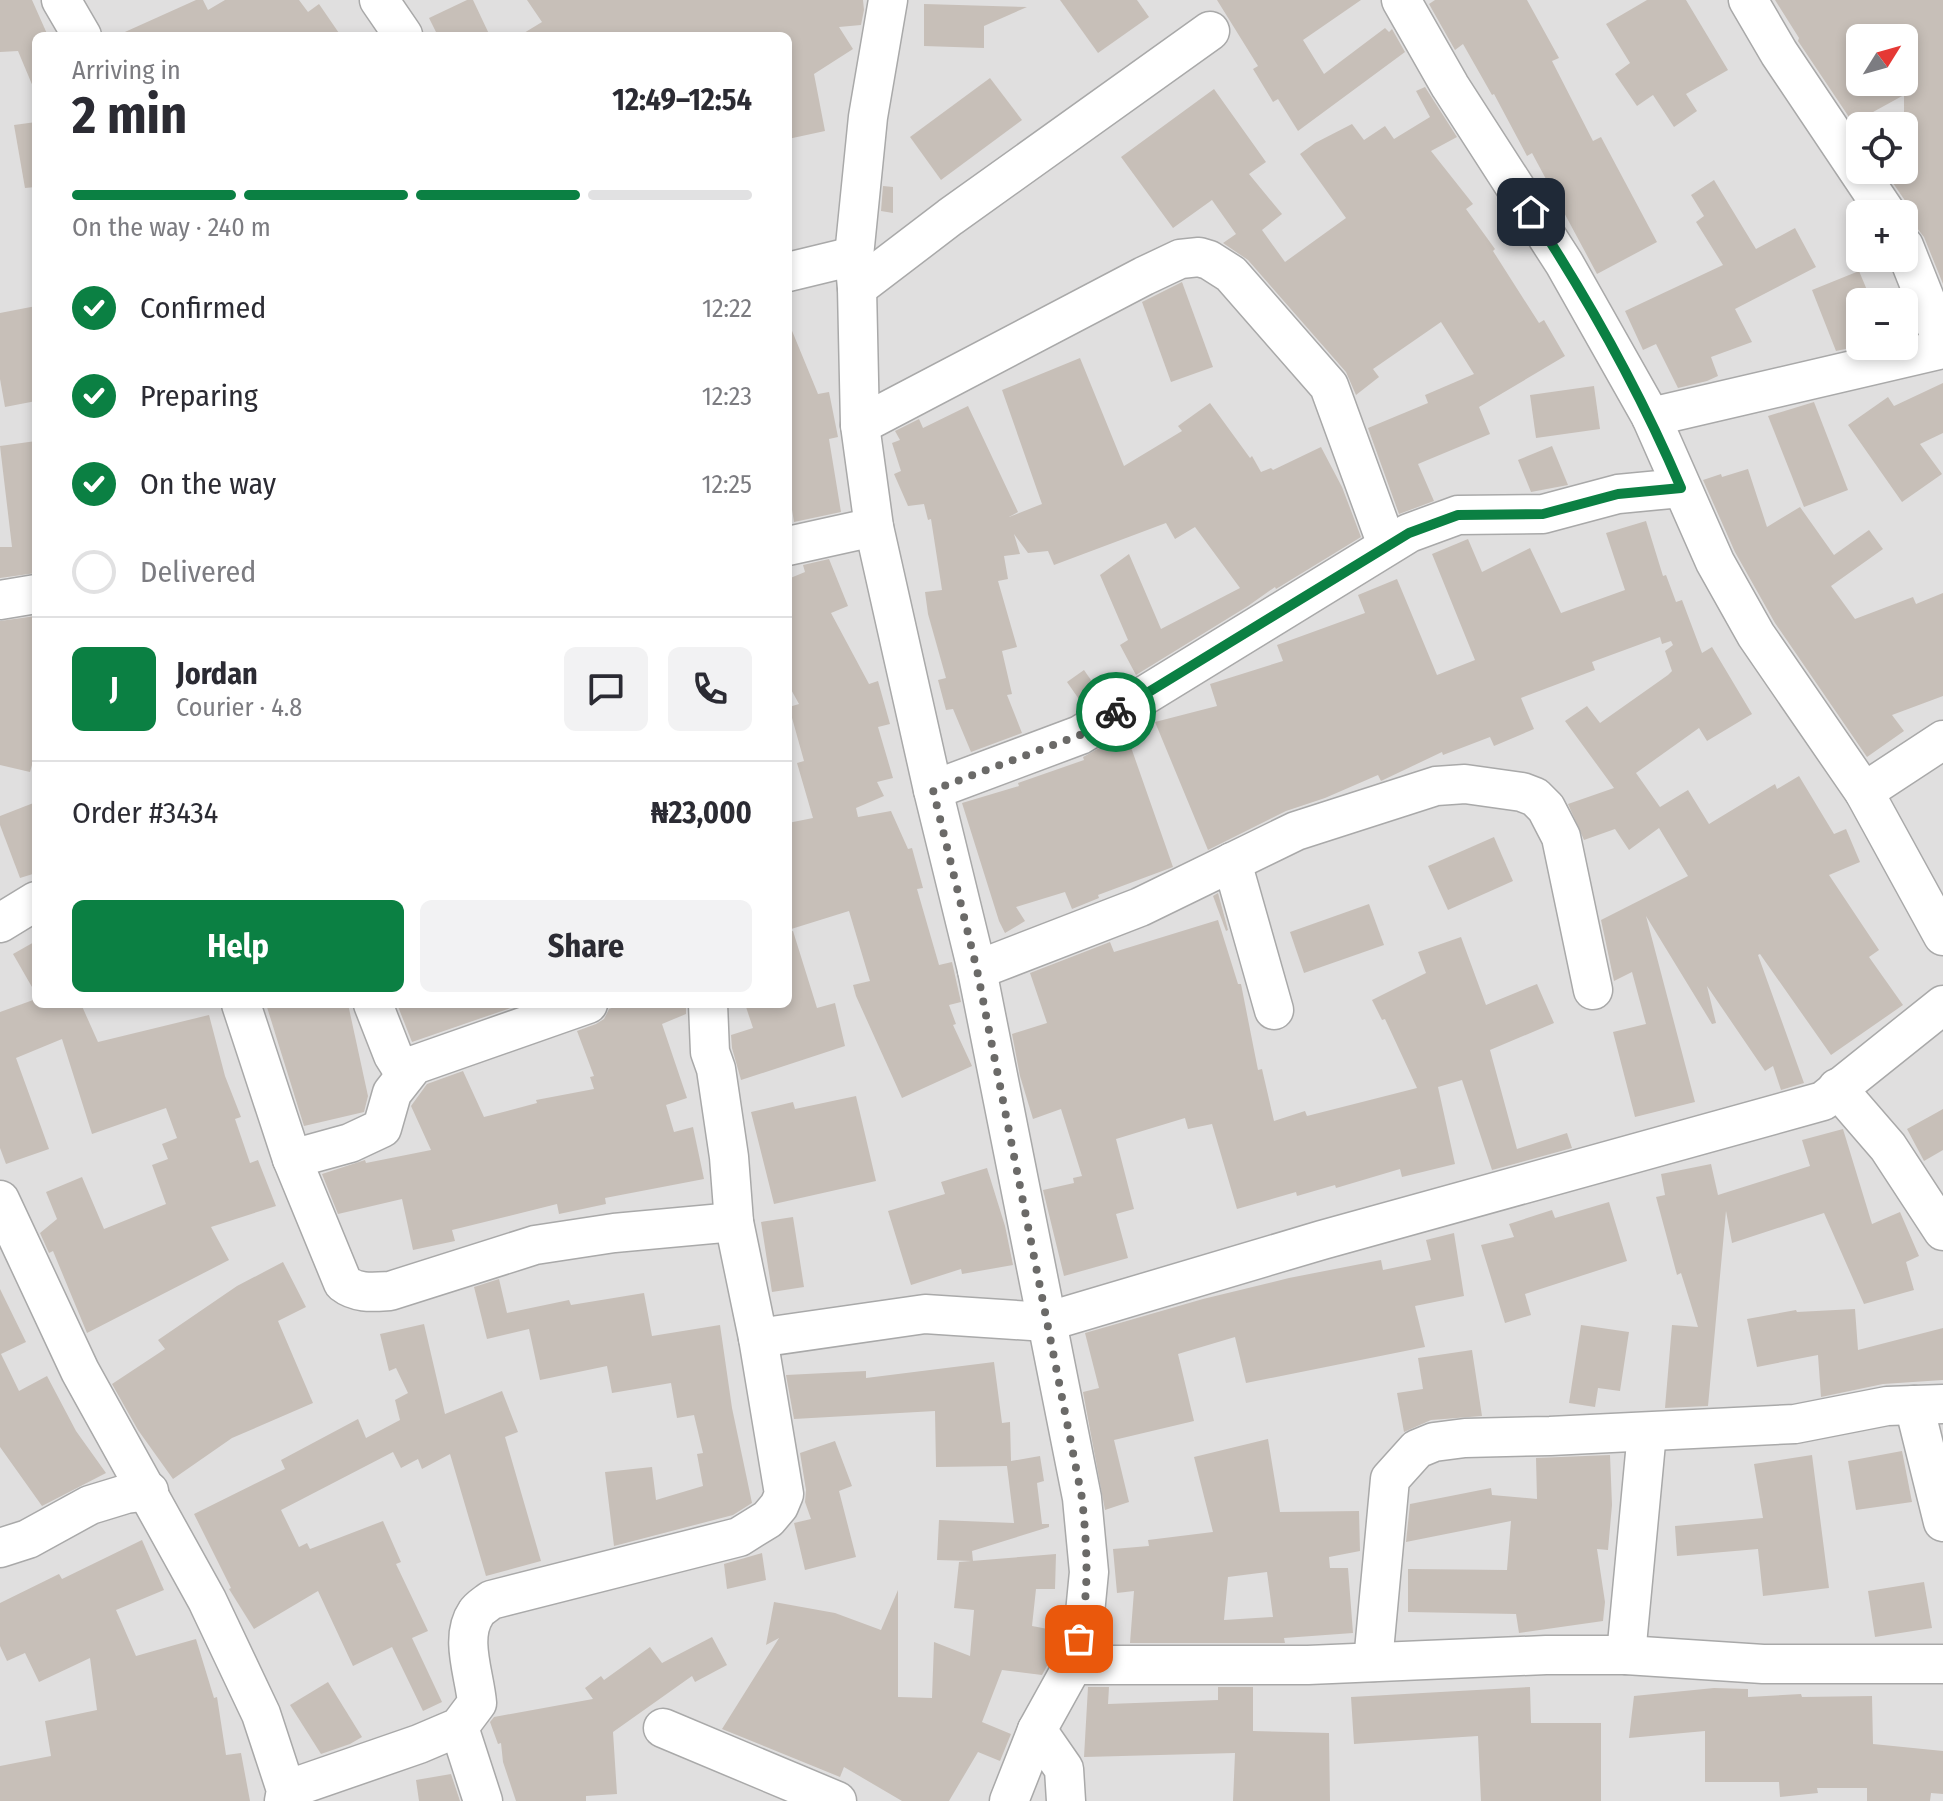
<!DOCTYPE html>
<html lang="en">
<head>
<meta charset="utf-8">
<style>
  body { margin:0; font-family:"Fira Sans Condensed",sans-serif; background:#f2f2f3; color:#2b2b33; height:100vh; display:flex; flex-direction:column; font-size:30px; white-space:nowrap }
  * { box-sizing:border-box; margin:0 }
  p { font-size:26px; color:#7c7c81 }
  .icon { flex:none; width:44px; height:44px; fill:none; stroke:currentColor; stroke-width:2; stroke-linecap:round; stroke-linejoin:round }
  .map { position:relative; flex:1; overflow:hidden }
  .sheet { position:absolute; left:32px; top:32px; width:760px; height:976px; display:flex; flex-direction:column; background:#fff; border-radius:12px; box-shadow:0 4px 12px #0003 }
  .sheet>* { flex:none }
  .needle { width:52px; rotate:53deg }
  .fabs { position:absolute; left:1846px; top:24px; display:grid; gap:16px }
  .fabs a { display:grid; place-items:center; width:72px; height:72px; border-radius:12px; background:#fff; box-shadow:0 4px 12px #0003; font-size:40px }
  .pin { position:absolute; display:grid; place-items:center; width:68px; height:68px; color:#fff; margin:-34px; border-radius:16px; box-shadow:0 4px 12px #0006 }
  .courier { position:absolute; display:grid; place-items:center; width:80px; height:80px; margin:-40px; border:6px solid #0b8043; border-radius:50%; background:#fff; color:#222; box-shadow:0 2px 10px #0007 }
  .overview em { font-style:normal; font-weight:700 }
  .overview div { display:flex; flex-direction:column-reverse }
  .overview { display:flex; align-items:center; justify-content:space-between; height:136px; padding:0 40px }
  h1 { font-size:52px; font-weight:700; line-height:60px }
  .bar { display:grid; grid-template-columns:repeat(4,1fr); gap:12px 8px; align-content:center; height:96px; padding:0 40px }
  .bar i { height:10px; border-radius:6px; background:#e1e1e2 }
  .bar .active { background:#0b8043 }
  .bar p { grid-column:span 4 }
  .line { display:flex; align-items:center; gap:20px; padding:0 40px; border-top:2px solid #e1e1e2 }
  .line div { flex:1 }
  .round { display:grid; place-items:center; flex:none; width:84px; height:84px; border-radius:12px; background:#f2f2f3 }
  ol { padding:0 40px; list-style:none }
  li { display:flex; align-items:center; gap:24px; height:88px }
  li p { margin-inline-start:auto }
  li .icon { padding:8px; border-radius:50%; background:#0b8043; color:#fff; stroke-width:4 }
  li:last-child { color:#7c7c81 }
  li i { width:44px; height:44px; border:4px solid #e1e1e2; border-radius:50% }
  .button { display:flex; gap:16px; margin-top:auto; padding:16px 40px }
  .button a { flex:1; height:92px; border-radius:12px; background:#0b8043; color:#fff; font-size:32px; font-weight:700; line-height:92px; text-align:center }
  .button a+a { background:#f2f2f3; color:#2b2b33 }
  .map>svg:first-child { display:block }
</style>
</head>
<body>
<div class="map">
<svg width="1943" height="1801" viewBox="0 0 1943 1801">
  <rect width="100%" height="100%" fill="#f2efe9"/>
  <!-- residential -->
  <path fill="#e0dfdf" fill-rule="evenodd" d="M 0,0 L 1943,0 L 1943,1801 L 0,1801 ZM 36,36 L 788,36 L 788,1004 L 36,1004 ZM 1860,38 L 1904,38 L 1904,82 L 1860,82 ZM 1860,126 L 1904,126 L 1904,170 L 1860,170 ZM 1860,214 L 1904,214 L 1904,258 L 1860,258 ZM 1860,302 L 1904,302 L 1904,346 L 1860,346 Z"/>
  <!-- building -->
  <g fill="#c7bfb8" fill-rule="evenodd">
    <polygon points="0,0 32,0 48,36 36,36 36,94 18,51 0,52"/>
    <polygon points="196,0 203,0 208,10 225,0 299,0 308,12 319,4 341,36 116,36"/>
    <polygon points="467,0 473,0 490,36 438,36 429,18"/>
    <polygon points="527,0 863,0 864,10 861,25 839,27 853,49 814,74 825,131 788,139 788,36 519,36 542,22"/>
    <polygon points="1060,0 1137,0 1149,17 1098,53"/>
    <polygon points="1217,0 1361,0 1303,40 1324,74 1385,28 1389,32 1392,29 1405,52 1298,131 1278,99 1273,102 1253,69 1258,66"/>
    <polygon points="1435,0 1527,0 1559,58 1552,61 1593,141 1601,137 1657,242 1597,274 1532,153 1527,156 1494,94 1492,95 1463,44 1455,50 1429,4"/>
    <polygon points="1647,0 1686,0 1728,70 1686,94 1697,111 1674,127 1653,95 1637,106 1615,74 1630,63 1606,24"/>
    <path d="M 1775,0 L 1943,0 L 1943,284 L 1924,237 L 1917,228 L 1906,224 L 1909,213 L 1906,202 L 1884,170 L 1904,170 L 1904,95 L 1853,123 L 1798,41 L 1799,38 ZM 1860,38 L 1904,38 L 1904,82 L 1860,82 Z"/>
    <polygon points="924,4 1027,7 984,26 984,48 924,46"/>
    <polygon points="990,78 1022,120 941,180 910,137"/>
    <polygon points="1425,87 1457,137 1431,151 1473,204 1466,209 1495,249 1493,251 1539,323 1544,320 1565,356 1479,407 1490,434 1418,464 1434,501 1399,514 1368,428 1428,403 1425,395 1474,374 1441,322 1373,369 1379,377 1356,395 1346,372 1248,260 1223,243 1236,234 1212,200 1173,228 1121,157 1214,89 1266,162 1249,174 1282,214 1262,230 1285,262 1346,218 1300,154 1315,143 1352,124 1364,140 1385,126 1394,139 1430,117 1416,91"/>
    <polygon points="36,122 36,187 25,188 14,125"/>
    <polygon points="1714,180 1756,249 1795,228 1816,267 1735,309 1752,342 1711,357 1718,376 1707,381 1678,388 1656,344 1643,350 1625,311 1723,265 1696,222 1704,216 1691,195"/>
    <polygon points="883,186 893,187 893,213 881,211"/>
    <polygon points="1859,271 1872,302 1860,302 1860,346 1836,351 1812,290"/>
    <polygon points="1182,282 1213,367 1171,382 1142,302"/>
    <polygon points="36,306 36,401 5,407 0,379 0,313"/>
    <polygon points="788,321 818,394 829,392 838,437 829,439 841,512 794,522 788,485"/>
    <polygon points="1080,358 1124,466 1182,431 1178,426 1210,403 1250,458 1252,456 1261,472 1271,468 1273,470 1321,447 1342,487 1361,537 1276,589 1275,587 1248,606 1136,675 1120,645 1128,640 1100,575 1129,554 1161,629 1240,588 1195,527 1175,539 1166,523 1054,565 1048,551 1028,553 1014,534 1020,554 1004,556 1008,579 998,581 1017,647 1002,651 1012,694 1007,695 1022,733 971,752 953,709 946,710 938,680 946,678 928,614 925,592 942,590 931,519 928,520 924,504 908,506 894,474 901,471 892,443 900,440 895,431 919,419 923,428 968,406 1018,512 1009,517 1042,504 1002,390"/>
    <polygon points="1943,383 1943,433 1920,444 1942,474 1902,502 1848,425 1888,397 1894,406"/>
    <polygon points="1594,386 1600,429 1536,438 1530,395"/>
    <polygon points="1814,402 1848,490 1804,507 1768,416"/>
    <polygon points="36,441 36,573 0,578 0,547 12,547 0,446"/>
    <polygon points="1552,446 1568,485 1531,492 1518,460"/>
    <polygon points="1748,469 1767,527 1800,507 1834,555 1869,530 1883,549 1831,586 1855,619 1913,597 1916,604 1943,593 1943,696 1892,715 1904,731 1867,757 1775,623 1735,552 1703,480 1721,474 1722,477"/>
    <polygon points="1646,521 1663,576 1666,575 1676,602 1682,600 1702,653 1712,647 1752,714 1707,741 1699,728 1636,773 1660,807 1688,790 1709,824 1775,784 1777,789 1799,776 1834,834 1846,829 1860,862 1829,875 1879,950 1869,957 1903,1005 1831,1055 1760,954 1758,955 1804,1083 1781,1090 1773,1066 1765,1071 1707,986 1716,1023 1712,1024 1646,916 1695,1102 1635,1117 1613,1032 1646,1024 1632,972 1614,981 1601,920 1688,876 1659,828 1629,850 1615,829 1584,840 1568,804 1614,788 1565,721 1587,706 1600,723 1668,675 1672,671 1665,651 1673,645 1671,641 1662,644 1660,637 1592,662 1595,670 1521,698 1534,729 1494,746 1490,737 1443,755 1442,752 1381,781 1378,775 1325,798 1286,811 1208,850 1155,722 1217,706 1210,684 1283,661 1277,645 1365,613 1358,595 1397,579 1437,675 1475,660 1432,554 1468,539 1482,572 1530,548 1561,613 1625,590 1606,533"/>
    <polygon points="829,559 848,606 831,613 869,684 878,681 890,724 878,727 893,778 877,782 884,796 856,808 858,817 891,811 908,849 912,848 923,888 917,889 939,965 952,962 961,1002 949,1005 956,1024 953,1025 972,1066 902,1098 856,996 853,985 870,981 849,911 788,930 788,823 813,818 797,763 804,761 789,707 799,704 788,684 788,579 805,572 803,565"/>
    <polygon points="36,616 36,751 30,772 0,765 0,621"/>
    <polygon points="1084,670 1102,696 1083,705 1067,682"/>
    <polygon points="1126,733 1173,867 1098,895 1099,898 1072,909 1065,892 1016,907 1025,921 1005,933 999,921 962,803 1019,786 1018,783 1084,760 1083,757"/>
    <polygon points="36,802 36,873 20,878 0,825 0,816"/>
    <polygon points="1494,837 1513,881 1448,910 1428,866"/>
    <polygon points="1218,893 1228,930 1226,931 1213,896"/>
    <polygon points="1369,904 1384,945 1304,973 1290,932"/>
    <polygon points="1218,920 1238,984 1241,984 1258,1070 1262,1069 1274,1121 1305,1111 1307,1116 1417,1088 1385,1019 1382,1020 1372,1000 1426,973 1418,952 1461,937 1486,1005 1537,984 1554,1023 1490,1050 1517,1149 1567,1133 1572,1148 1492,1170 1462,1080 1438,1087 1455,1164 1402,1177 1400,1169 1336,1188 1335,1185 1297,1196 1296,1192 1237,1209 1212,1124 1188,1129 1185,1118 1116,1139 1134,1209 1116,1214 1128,1258 1064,1276 1043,1190 1074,1183 1073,1178 1082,1176 1061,1109 1033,1119 1020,1076 1012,1034 1047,1023 1030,973 1110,942 1114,952"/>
    <polygon points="793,931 817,1008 835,1003 845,1046 741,1080 732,1048 731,1035 753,1028 745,1004 788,1004 788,932"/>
    <polygon points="36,941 36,994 13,954"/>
    <polygon points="36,999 36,1004 81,1004 98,1042 209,1015 225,1076 241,1117 235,1119 250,1163 258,1160 276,1206 211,1227 229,1260 87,1333 53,1251 49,1253 40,1233 57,1219 46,1192 82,1177 104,1229 166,1204 152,1165 168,1159 162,1144 177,1138 166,1108 92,1134 62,1039 16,1058 49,1149 6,1164 0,1148 0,1012"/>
    <polygon points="266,1004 348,1004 368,1096 364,1112 304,1126"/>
    <polygon points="397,1004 522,1004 412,1042"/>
    <polygon points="622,1004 686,1004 686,1014 662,1024 687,1098 666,1105 674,1132 693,1127 704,1179 605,1198 606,1204 559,1214 557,1204 452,1230 455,1241 413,1250 402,1199 338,1214 322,1174 365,1160 366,1163 431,1150 411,1106 427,1084 463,1071 484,1117 537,1103 536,1100 594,1089 590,1077 594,1076 577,1031 596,1024 604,1019 609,1009"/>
    <polygon points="856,1096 876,1181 774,1204 751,1112 793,1102 795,1109"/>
    <polygon points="1943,1109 1943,1150 1924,1161 1907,1129"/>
    <polygon points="1843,1129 1872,1224 1900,1212 1919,1256 1906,1262 1914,1290 1864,1304 1824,1213 1732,1243 1726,1211 1708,1406 1665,1408 1672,1325 1698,1327 1681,1273 1677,1275 1656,1197 1665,1195 1661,1174 1711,1164 1718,1195 1810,1166 1802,1140"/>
    <polygon points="987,1168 1005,1226 1013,1265 962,1274 961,1269 911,1285 888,1211 945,1194 941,1182"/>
    <polygon points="1609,1202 1627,1261 1525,1294 1531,1315 1505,1323 1481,1245 1514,1237 1509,1224 1552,1210 1555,1218"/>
    <polygon points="793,1217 804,1287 772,1292 761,1222"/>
    <polygon points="1454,1233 1464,1296 1415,1306 1425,1347 1246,1383 1235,1337 1178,1354 1194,1421 1114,1440 1129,1502 1105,1510 1083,1392 1099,1388 1085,1333 1203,1299 1289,1278 1381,1260 1383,1270 1431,1260 1426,1240"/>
    <polygon points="283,1262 306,1307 278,1321 313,1403 232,1438 173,1479 138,1430 112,1384 165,1349 158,1340 237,1286"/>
    <polygon points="499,1279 507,1313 569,1300 571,1305 644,1293 652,1336 720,1325 732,1408 752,1503 733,1515 614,1546 605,1472 652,1467 656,1500 703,1486 697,1454 703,1453 694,1415 677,1418 671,1383 612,1393 607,1366 540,1380 529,1329 487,1339 474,1287"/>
    <polygon points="0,1289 26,1342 1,1354 19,1391 47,1376 76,1431 106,1473 42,1506 0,1447"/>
    <polygon points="1855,1309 1858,1350 1943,1328 1943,1380 1883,1384 1821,1397 1818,1355 1757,1367 1747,1319 1796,1310 1797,1312"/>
    <polygon points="424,1324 445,1414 502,1391 518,1432 505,1437 541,1561 486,1576 450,1454 422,1469 418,1459 401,1468 393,1452 281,1510 299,1547 307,1543 310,1549 383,1521 401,1562 396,1564 428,1631 412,1638 442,1702 423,1711 392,1647 353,1666 318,1591 254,1629 229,1589 231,1588 194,1514 285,1469 281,1460 358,1419 366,1438 400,1420 395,1400 408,1393 396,1368 389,1371 380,1334"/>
    <polygon points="1581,1325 1629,1332 1620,1391 1598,1388 1595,1407 1569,1403"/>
    <polygon points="1472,1350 1482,1416 1431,1420 1404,1432 1397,1393 1423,1389 1418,1358"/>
    <polygon points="994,1362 1002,1423 1010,1422 1011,1461 1040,1456 1044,1481 1037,1483 1042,1524 1049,1524 1049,1527 972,1551 973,1561 937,1560 939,1520 1014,1523 1007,1466 936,1467 935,1411 794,1419 786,1375 866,1371 866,1378"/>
    <path d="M 1268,1439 L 1280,1512 L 1359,1511 L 1360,1551 L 1329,1557 L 1330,1568 L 1348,1568 L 1353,1633 L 1284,1638 L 1285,1643 L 1130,1643 L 1134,1591 L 1117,1593 L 1113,1549 L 1149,1546 L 1148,1540 L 1213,1532 L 1194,1457 ZM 1267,1572 L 1273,1617 L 1224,1620 L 1228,1577 Z"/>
    <polygon points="835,1441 852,1486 839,1491 856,1557 805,1570 794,1523 811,1519 805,1502 806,1490 800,1453"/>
    <polygon points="1902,1451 1912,1502 1856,1510 1848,1461"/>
    <polygon points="1610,1455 1612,1505 1608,1550 1597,1549 1605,1602 1603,1621 1519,1633 1516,1614 1408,1612 1408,1569 1507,1570 1511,1521 1406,1542 1410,1504 1491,1488 1492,1495 1537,1499 1536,1458"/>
    <polygon points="1812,1455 1829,1588 1763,1596 1758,1549 1677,1556 1675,1526 1763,1518 1754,1464"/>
    <polygon points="142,1540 164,1590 116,1610 136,1656 196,1639 214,1698 217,1697 226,1755 241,1753 250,1801 0,1801 0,1766 51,1756 45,1721 97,1710 90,1658 39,1682 25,1653 7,1661 0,1646 0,1603 59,1574 62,1579"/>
    <polygon points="762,1553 766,1580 727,1589 724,1564"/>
    <polygon points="1056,1554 1055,1589 1036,1589 1032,1626 1053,1630 1048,1664 1042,1675 1002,1670 982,1722 1011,1734 1000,1761 978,1752 949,1801 902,1801 844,1767 840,1777 722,1729 779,1638 766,1645 774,1602 835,1613 881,1630 898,1590 898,1697 932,1698 934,1642 970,1656 974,1610 954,1608 959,1562"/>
    <polygon points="1924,1582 1932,1628 1875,1637 1868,1591"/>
    <polygon points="712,1637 727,1665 695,1682 692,1676 613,1732 617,1794 586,1796 586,1801 516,1801 503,1762 501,1743 498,1744 490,1722 494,1717 593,1699 585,1688 601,1676 604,1680 650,1647 662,1663"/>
    <polygon points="328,1682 362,1737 350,1744 321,1754 290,1705"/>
    <polygon points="1088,1687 1109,1687 1108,1704 1218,1700 1218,1687 1253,1687 1253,1731 1329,1733 1330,1801 1233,1801 1235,1753 1084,1757"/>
    <polygon points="1530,1687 1531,1723 1601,1723 1601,1801 1481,1801 1478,1736 1354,1744 1351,1697"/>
    <polygon points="1714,1688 1748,1689 1748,1697 1801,1694 1802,1697 1872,1696 1873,1744 1943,1751 1943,1794 1931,1793 1930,1801 1867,1801 1867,1788 1817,1788 1818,1793 1780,1797 1779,1782 1705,1782 1705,1731 1629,1738 1634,1696"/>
    <polygon points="451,1774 460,1801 419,1801 416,1780"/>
  </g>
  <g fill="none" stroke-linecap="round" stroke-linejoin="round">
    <defs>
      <g id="minor">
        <polyline points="61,0 82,36"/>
        <polyline points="379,0 403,35"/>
        <polyline points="888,0 868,117 854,256 857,288 860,425 874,527 933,790 977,970 1082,1498 1089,1572 1085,1613 1073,1665 1037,1730 1009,1801"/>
        <polyline points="1401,0 1450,86 1564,263 1651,417 1715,562 1756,635 1864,792 1943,936"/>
        <polyline points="1748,0 1779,53 1887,214"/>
        <polyline points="1904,246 1943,344"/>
        <polyline points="788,272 854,256"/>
        <polyline points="857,288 950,217 1210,31"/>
        <polyline points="1651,417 1943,349"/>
        <polyline points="860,425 1144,276 1180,259 1199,257 1209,260 1231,274 1329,386 1387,545"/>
        <polyline points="788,546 874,527"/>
        <polyline points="0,600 36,594"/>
        <polyline points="933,790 1080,735 1409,533 1458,515 1543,514 1618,494 1681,488"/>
        <polyline points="1864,792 1943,740"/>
        <polyline points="1232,862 1274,1010"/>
        <polyline points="0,923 36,901"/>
        <polyline points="977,970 1140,907 1296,831 1436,786 1465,784 1522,792 1535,797 1546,808 1561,837 1593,990"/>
        <path d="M 241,1004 L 292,1159 L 343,1283 C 357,1294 373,1292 390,1291 L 535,1245 L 614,1233 L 734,1222"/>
        <polyline points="373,1004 393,1055 405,1074"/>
        <polyline points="1837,1088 1888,1147 1943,1231"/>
        <polyline points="292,1159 350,1143 382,1128 392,1093 414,1065 588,1004"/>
        <polyline points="0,1200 80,1371 207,1600 261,1714 286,1790 284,1801"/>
        <polyline points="758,1338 925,1314 1046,1322 1322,1240 1823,1101 1943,1005"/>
        <polyline points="1914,1405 1943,1522"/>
        <polyline points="0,1548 28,1539 90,1505 126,1494 149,1491"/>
        <polyline points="1626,1655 1647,1432"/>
        <polyline points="1373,1662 1390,1479 1417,1449 1434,1442 1465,1438 1550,1436 1795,1424 1887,1406 1943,1404"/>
        <polyline points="1073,1665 1308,1665 1546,1655 1626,1655 1763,1664 1943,1664"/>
        <polyline points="459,1727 483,1801"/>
        <polyline points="663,1728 837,1801"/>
        <polyline points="1037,1730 1064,1769 1066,1801"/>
        <path d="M 286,1790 L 419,1744 L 459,1727 L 477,1703 C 475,1676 459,1638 476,1613 C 479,1608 486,1604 491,1600 L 739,1537 L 768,1519 L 779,1506 L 784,1494 L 758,1338 L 734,1222 L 729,1157 L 716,1069 L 710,1052 L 708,1004"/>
      </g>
    </defs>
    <!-- minor casing -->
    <use href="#minor" stroke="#a9a9a9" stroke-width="41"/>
    <!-- minor -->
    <use href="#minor" stroke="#fff" stroke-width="38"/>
  </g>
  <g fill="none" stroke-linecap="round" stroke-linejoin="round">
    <!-- done -->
    <path stroke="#6b6a68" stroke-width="8" stroke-dasharray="0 14.4" d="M 1079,1639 C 1090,1591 1087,1546 1082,1498 L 977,970 L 933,790 L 1080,735 L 1116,712"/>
    <!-- route -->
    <path stroke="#0b8043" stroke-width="10" d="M 1116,712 L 1409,533 L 1458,515 L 1543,514 L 1618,494 L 1681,488 C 1640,392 1589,300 1531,212"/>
  </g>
</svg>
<div class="fabs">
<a><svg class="needle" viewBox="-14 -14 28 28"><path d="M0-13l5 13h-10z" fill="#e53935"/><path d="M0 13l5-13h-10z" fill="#7c7c81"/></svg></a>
<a><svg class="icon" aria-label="locate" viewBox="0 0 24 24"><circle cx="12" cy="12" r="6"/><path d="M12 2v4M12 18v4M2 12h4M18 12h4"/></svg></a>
<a>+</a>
<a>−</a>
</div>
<div class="pin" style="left:1079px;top:1639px;background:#ea580c"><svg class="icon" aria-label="bag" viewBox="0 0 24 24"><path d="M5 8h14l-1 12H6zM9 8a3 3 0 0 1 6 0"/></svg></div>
<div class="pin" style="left:1531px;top:212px;background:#1f2937"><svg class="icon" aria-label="home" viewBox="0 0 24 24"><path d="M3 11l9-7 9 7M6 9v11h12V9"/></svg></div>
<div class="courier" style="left:1116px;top:712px"><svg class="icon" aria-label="bike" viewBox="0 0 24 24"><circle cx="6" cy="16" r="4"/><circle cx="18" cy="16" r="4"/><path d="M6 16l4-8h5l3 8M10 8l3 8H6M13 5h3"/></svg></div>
<section class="sheet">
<div class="overview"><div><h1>2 min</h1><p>Arriving in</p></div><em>12:49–12:54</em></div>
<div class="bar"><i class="active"></i><i class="active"></i><i class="active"></i><i></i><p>On the way · 240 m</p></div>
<ol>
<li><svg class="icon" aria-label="check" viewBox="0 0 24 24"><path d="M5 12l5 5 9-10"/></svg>Confirmed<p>12:22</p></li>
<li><svg class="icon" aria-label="check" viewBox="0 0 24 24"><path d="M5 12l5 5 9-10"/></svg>Preparing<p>12:23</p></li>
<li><svg class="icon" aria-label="check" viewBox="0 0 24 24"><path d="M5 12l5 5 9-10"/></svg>On the way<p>12:25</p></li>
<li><i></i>Delivered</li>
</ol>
<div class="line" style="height:144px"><b class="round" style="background:#0b8043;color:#fff">J</b><div><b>Jordan</b><p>Courier · 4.8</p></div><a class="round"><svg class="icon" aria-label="chat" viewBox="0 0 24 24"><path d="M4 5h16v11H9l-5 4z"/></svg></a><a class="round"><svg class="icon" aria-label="phone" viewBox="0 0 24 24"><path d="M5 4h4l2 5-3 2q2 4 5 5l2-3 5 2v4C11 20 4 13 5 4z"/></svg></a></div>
<div class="line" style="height:104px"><div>Order #3434</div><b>₦23,000</b></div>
<div class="button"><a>Help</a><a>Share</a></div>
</section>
</div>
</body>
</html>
